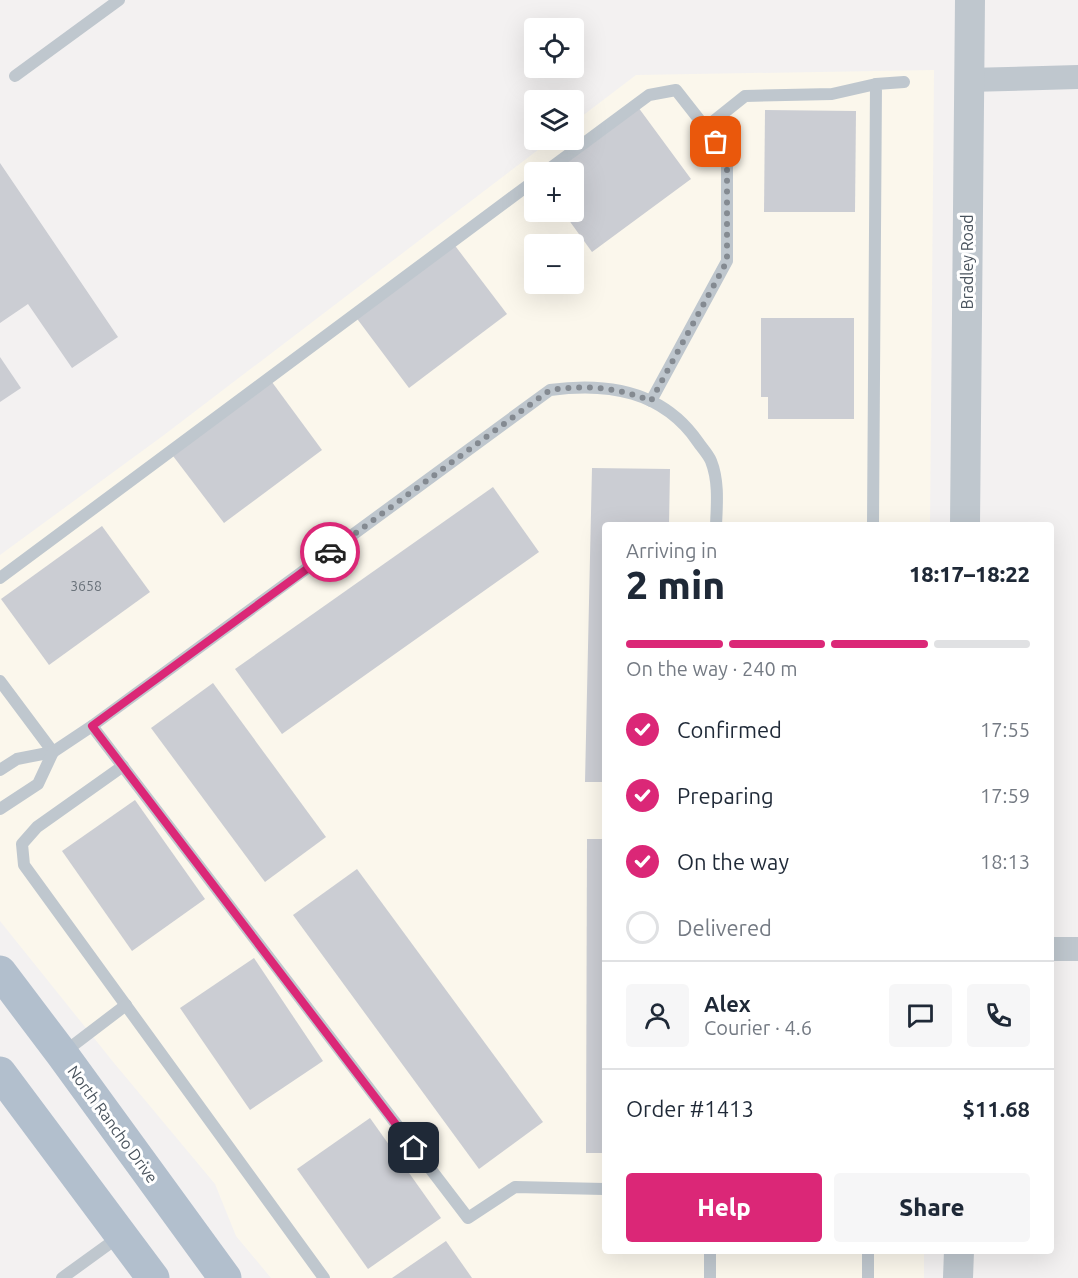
<!DOCTYPE html>
<html lang="en">
<head>
<meta charset="utf-8">
<style>
  body { margin:0; font-family:Ubuntu,sans-serif; background:#f6f6f7; color:#1f2937; height:100vh; display:flex; flex-direction:column; font-size:22px; white-space:nowrap }
  * { box-sizing:border-box; margin:0 }
  p { font-size:20px; color:#747a83 }
  .icon { flex:none; width:33px; height:33px; fill:none; stroke:currentColor; stroke-width:2; stroke-linecap:round; stroke-linejoin:round }
  .map { position:relative; flex:1; overflow:hidden }
  .panel { position:absolute; left:602px; top:522px; width:452px; height:732px; display:flex; flex-direction:column; background:#fff; border-radius:6px; box-shadow:0 6px 24px #0002 }
  .panel>* { flex:none }
  .tools { position:absolute; left:524px; top:18px; display:grid; gap:12px }
  .tools a { display:grid; place-items:center; width:60px; height:60px; border-radius:6px; background:#fff; box-shadow:0 6px 24px #0002; font-size:30px }
  .pin { position:absolute; display:grid; place-items:center; width:51px; height:51px; color:#fff; margin:-26px; border-radius:12px; box-shadow:0 3px 9px #0006 }
  .courier { position:absolute; display:grid; place-items:center; width:60px; height:60px; margin:-30px; border:4px solid #db2777; border-radius:50%; background:#fff; color:#222; box-shadow:0 2px 8px #0007 }
  .overview em { font-style:normal; font-weight:800 }
  .overview div { display:flex; flex-direction:column-reverse }
  .overview { display:flex; align-items:center; justify-content:space-between; height:102px; padding:0 24px }
  h1 { font-size:39px; font-weight:800; line-height:45px }
  .bar { display:grid; grid-template-columns:repeat(4,1fr); gap:9px 6px; align-content:center; height:72px; padding:0 24px }
  .bar i { height:8px; border-radius:4px; background:#e0e1e3 }
  .bar .active { background:#db2777 }
  .bar p { grid-column:span 4 }
  .line { display:flex; align-items:center; gap:15px; padding:0 24px; border-top:2px solid #e0e1e3 }
  .line div { flex:1 }
  .round { display:grid; place-items:center; flex:none; width:63px; height:63px; border-radius:6px; background:#f6f6f7 }
  ol { padding:0 24px; list-style:none }
  li { display:flex; align-items:center; gap:18px; height:66px }
  li p { margin-inline-start:auto }
  li .icon { padding:6px; border-radius:50%; background:#db2777; color:#fff; stroke-width:4 }
  li:last-child { color:#747a83 }
  li i { width:33px; height:33px; border:3px solid #e0e1e3; border-radius:50% }
  .action { display:flex; gap:12px; margin-top:auto; padding:12px 24px }
  .action a { flex:1; height:69px; border-radius:6px; background:#db2777; color:#fff; font-size:24px; font-weight:800; line-height:69px; text-align:center }
  .action a+a { background:#f6f6f7; color:#1f2937 }
  .map>svg:first-child { display:block }
</style>
</head>
<body>
<div class="map">
<svg width="1078" height="1278" viewBox="0 0 1078 1278">
  <rect width="100%" height="100%" fill="#f3f1f1"/>
  <!-- commercial -->
  <path fill="#fbf7ec" fill-rule="evenodd" d="M 934,70 L 930,525 L 604,525 L 604,1251 L 924,1251 L 924,1278 L 271,1278 L 236,1236 L 215,1184 L 114,1063 L 0,921 L 0,555 L 164,435 L 551,140 L 573,140 L 573,123 L 636,75 ZM 534,172 L 573,172 L 573,212 L 534,212 ZM 534,244 L 573,244 L 573,284 L 534,284 Z"/>
  <!-- building -->
  <g fill="#cbcdd3">
    <polygon points="638,107 691,179 592,252 563,212 573,212 573,172 547,172"/>
    <polygon points="765,110 856,111 855,212 764,212"/>
    <polygon points="0,163 118,337 72,368 28,304 0,323"/>
    <polygon points="453,243 507,314 409,388 355,316"/>
    <polygon points="761,318 854,318 854,419 768,419 768,397 761,397"/>
    <polygon points="0,357 21,388 0,402"/>
    <polygon points="269,378 322,450 224,523 170,452"/>
    <polygon points="592,468 670,469 669,525 604,525 604,782 585,782"/>
    <polygon points="493,487 539,552 282,734 235,669"/>
    <polygon points="102,526 150,592 49,665 1,599"/>
    <polygon points="213,683 326,837 265,882 151,728"/>
    <polygon points="135,800 205,899 132,951 62,851"/>
    <polygon points="587,839 604,839 604,1153 586,1153"/>
    <polygon points="357,869 543,1122 479,1169 293,915"/>
    <polygon points="254,958 323,1061 250,1110 180,1008"/>
    <polygon points="370,1118 441,1218 368,1269 297,1169"/>
    <polygon points="446,1241 472,1278 392,1278"/>
  </g>
  <g fill="none" stroke-linecap="round" stroke-linejoin="round">
    <!-- service -->
    <g stroke="#bfc7ce" stroke-width="12">
      <polyline points="15,76 119,0"/>
      <polyline points="705,128 745,96 832,94 876,84"/>
      <polyline points="545,172 649,95 676,90 727,155 727,261 651,401"/>
      <polyline points="873,525 876,84 904,82"/>
      <polyline points="0,578 534,181"/>
      <polyline points="0,681 53,752"/>
      <path d="M 92,726 L 550,390 C 608,382 663,391 698,442 C 702,448 708,454 711,461 C 719,481 717,504 716,525"/>
      <polyline points="123,766 37,827 22,844 24,865 324,1278"/>
      <polyline points="0,770 17,759 53,752 92,726 468,1218 515,1187 604,1189"/>
      <polyline points="0,809 38,784 53,752"/>
      <polyline points="63,1053 126,1005"/>
      <polyline points="62,1278 120,1236"/>
      <polyline points="710,1278 710,1251"/>
      <polyline points="868,1278 868,1251"/>
    </g>
    <!-- minor -->
    <g stroke="#bfc7ce" stroke-width="24">
      <polyline points="968,80 1078,77"/>
      <polyline points="1050,949 1078,949"/>
    </g>
    <!-- tertiary -->
    <g stroke="#bfc7ce" stroke-width="30">
      <polyline points="965,525 970,0"/>
      <polyline points="958,1278 959,1251"/>
    </g>
    <!-- primary -->
    <g stroke="#b2bfcd" stroke-width="33">
      <polyline points="0,972 62,1054 225,1278"/>
      <polyline points="0,1073 153,1278"/>
    </g>
  </g>
  <g fill="none" stroke-linecap="round" stroke-linejoin="round">
    <!-- done -->
    <path stroke="#848a91" stroke-width="6" stroke-dasharray="0 10.8" d="M 330,552 L 550,390 C 589,385 615,387 651,401 L 727,261 L 727,155 L 716,142"/>
    <!-- route -->
    <polyline stroke="#db2777" stroke-width="8" points="330,552 92,726 414,1148"/>
  </g>
  <g text-anchor="middle" dominant-baseline="central" stroke-width="6" stroke-linejoin="round" paint-order="stroke">
    <!-- number labels -->
    <g font-size="14" fill="#6a727a">
      <text x="86" y="586">3658</text>
    </g>
    <!-- street labels -->
    <g font-size="16" fill="#49535d" stroke="#fff">
      <text transform="translate(967 262) rotate(-90)">Bradley Road</text>
      <text transform="translate(113 1124) rotate(54)">North Rancho Drive</text>
    </g>
  </g>
</svg>
<div class="tools">
<a><svg class="icon" aria-label="locate" viewBox="0 0 24 24"><circle cx="12" cy="12" r="6"/><path d="M12 2v4M12 18v4M2 12h4M18 12h4"/></svg></a>
<a><svg class="icon" aria-label="layers" viewBox="0 0 24 24"><path d="M12 4l9 5-9 5-9-5zM3 14l9 5 9-5"/></svg></a>
<a>+</a>
<a>−</a>
</div>
<div class="pin" style="left:716px;top:142px;background:#ea580c"><svg class="icon" aria-label="bag" viewBox="0 0 24 24"><path d="M5 8h14l-1 12H6zM9 8a3 3 0 0 1 6 0"/></svg></div>
<div class="pin" style="left:414px;top:1148px;background:#1f2937"><svg class="icon" aria-label="home" viewBox="0 0 24 24"><path d="M3 11l9-7 9 7M6 9v11h12V9"/></svg></div>
<div class="courier" style="left:330px;top:552px"><svg class="icon" aria-label="car" viewBox="0 0 24 24"><path d="M5 17H2v-5l4-1 3-4h7l3 4 3 1v5h-3M9 17h6M6 11h13"/><circle cx="7" cy="17" r="2"/><circle cx="17" cy="17" r="2"/></svg></div>
<section class="panel">
<div class="overview"><div><h1>2 min</h1><p>Arriving in</p></div><em>18:17–18:22</em></div>
<div class="bar"><i class="active"></i><i class="active"></i><i class="active"></i><i></i><p>On the way · 240 m</p></div>
<ol>
<li><svg class="icon" aria-label="check" viewBox="0 0 24 24"><path d="M5 12l5 5 9-10"/></svg>Confirmed<p>17:55</p></li>
<li><svg class="icon" aria-label="check" viewBox="0 0 24 24"><path d="M5 12l5 5 9-10"/></svg>Preparing<p>17:59</p></li>
<li><svg class="icon" aria-label="check" viewBox="0 0 24 24"><path d="M5 12l5 5 9-10"/></svg>On the way<p>18:13</p></li>
<li><i></i>Delivered</li>
</ol>
<div class="line" style="height:108px"><a class="round"><svg class="icon" aria-label="person" viewBox="0 0 24 24"><circle cx="12" cy="8" r="4"/><path d="M4 21q1-7 8-7t8 7"/></svg></a><div><b>Alex</b><p>Courier · 4.6</p></div><a class="round"><svg class="icon" aria-label="chat" viewBox="0 0 24 24"><path d="M4 5h16v11H9l-5 4z"/></svg></a><a class="round"><svg class="icon" aria-label="phone" viewBox="0 0 24 24"><path d="M5 4h4l2 5-3 2q2 4 5 5l2-3 5 2v4C11 20 4 13 5 4z"/></svg></a></div>
<div class="line" style="height:78px"><div>Order #1413</div><b>$11.68</b></div>
<div class="action"><a>Help</a><a>Share</a></div>
</section>
</div>
</body>
</html>
